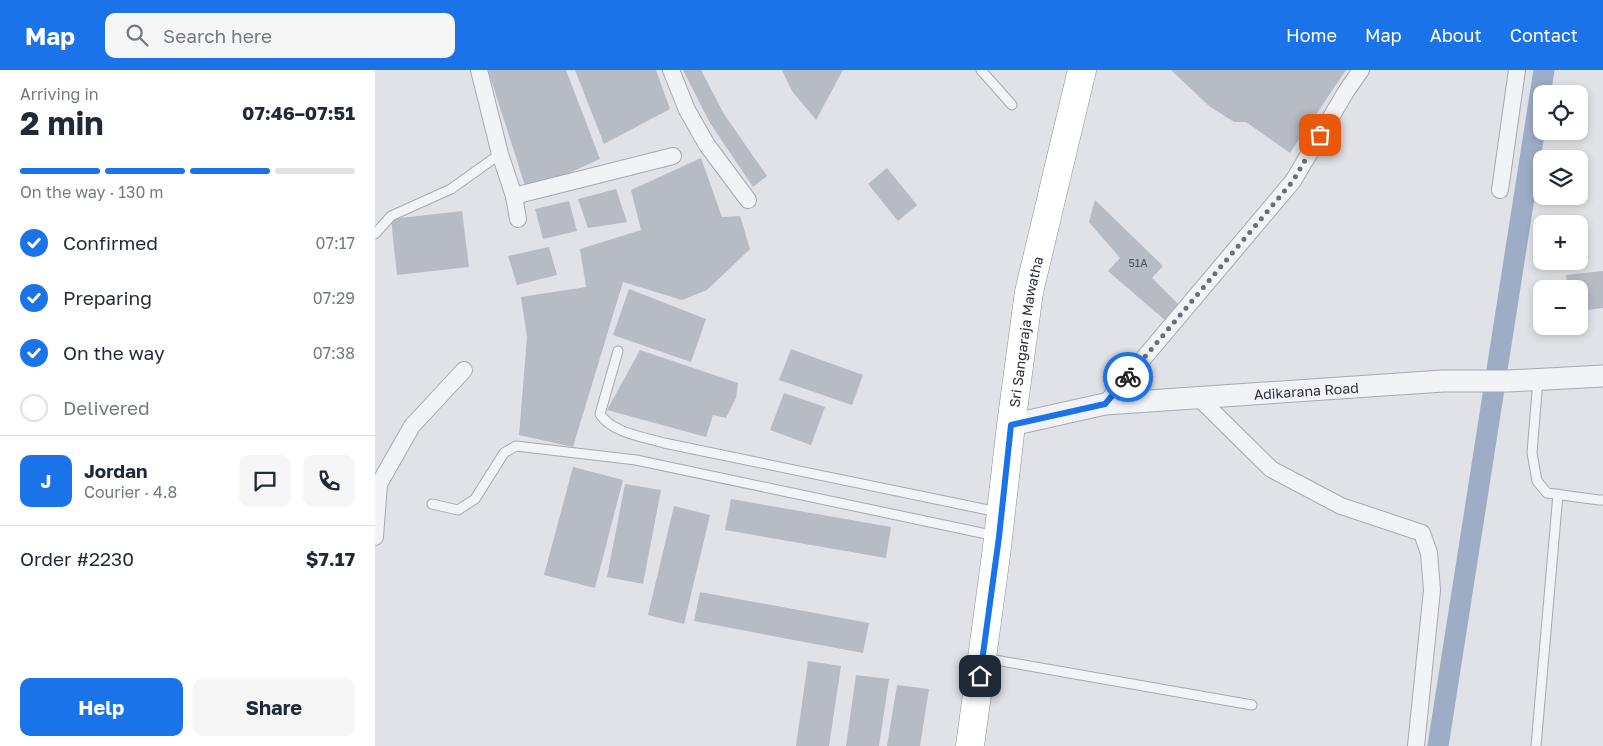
<!DOCTYPE html>
<html lang="en">
<head>
<meta charset="utf-8">
<style>
  body { margin:0; font-family:"Golos Text",sans-serif; background:#f6f6f7; color:#1f2937; height:100vh; display:flex; flex-direction:column; font-size:19px; white-space:nowrap }
  * { box-sizing:border-box; margin:0 }
  p { font-size:16px; color:#747a83 }
  .icon { flex:none; width:28px; height:28px; fill:none; stroke:currentColor; stroke-width:2; stroke-linecap:round; stroke-linejoin:round }
  .map { position:relative; flex:1; overflow:hidden }
  .panel { display:flex; flex-direction:column; background:#fff; width:375px }
  .panel>* { flex:none }
  .controls { position:absolute; left:1158px; top:15px; display:grid; gap:10px }
  .controls a { display:grid; place-items:center; width:55px; height:55px; border-radius:10px; background:#fff; box-shadow:0 2px 8px #0003; font-size:25px }
  .pin { position:absolute; display:grid; place-items:center; width:42px; height:42px; color:#fff; margin:-21px; border-radius:10px; box-shadow:0 2px 8px #0006 }
  .courier { position:absolute; display:grid; place-items:center; width:50px; height:50px; margin:-25px; border:4px solid #1a73e8; border-radius:50%; background:#fff; color:#222; box-shadow:0 1px 6px #0007 }
  .headline em { font-style:normal; font-weight:700 }
  .headline div { display:flex; flex-direction:column-reverse }
  .headline { display:flex; align-items:center; justify-content:space-between; height:85px; padding:0 20px }
  h1 { font-size:32px; font-weight:700; line-height:38px }
  .bar { display:grid; grid-template-columns:repeat(4,1fr); gap:8px 5px; align-content:center; height:60px; padding:0 20px }
  .bar i { height:6px; border-radius:4px; background:#e0e1e3 }
  .bar .selected { background:#1a73e8 }
  .bar p { grid-column:span 4 }
  .line { display:flex; align-items:center; gap:12px; padding:0 20px; border-top:1px solid #e0e1e3 }
  .line div { flex:1 }
  .round { display:grid; place-items:center; flex:none; width:52px; height:52px; border-radius:10px; background:#f6f6f7 }
  ol { padding:0 20px; list-style:none }
  li { display:flex; align-items:center; gap:15px; height:55px }
  li p { margin-inline-start:auto }
  li .icon { padding:5px; border-radius:50%; background:#1a73e8; color:#fff; stroke-width:4 }
  li:last-child { color:#747a83 }
  li i { width:28px; height:28px; border:2px solid #e0e1e3; border-radius:50% }
  .action { display:flex; gap:10px; margin-top:auto; padding:10px 20px }
  .action a { flex:1; height:58px; border-radius:10px; background:#1a73e8; color:#fff; font-size:20px; font-weight:700; line-height:58px; text-align:center }
  .action a+a { background:#f6f6f7; color:#1f2937 }
  header { display:flex; align-items:center; gap:30px; box-sizing:border-box; height:70px; padding:0 25px; background:#1a73e8; color:#fff }
  header strong { font-size:24px }
  nav { display:flex; gap:28px; margin-inline-start:auto; font-size:18px }
  .search { width:350px; height:45px; background:#f6f6f7; display:flex; align-items:center; gap:12px; box-sizing:border-box; padding:0 18px; border-radius:10px; color:#747a83; font-size:19px }
  main { display:flex; flex:1; min-height:0 }
  .map>svg:first-child { display:block }
</style>
</head>
<body>
<header>
<strong>Map</strong>
<div class="search"><svg class="icon" aria-label="search" viewBox="0 0 24 24"><circle cx="10" cy="10" r="6"/><path d="M15 15l6 6"/></svg>Search here</div>
<nav><a>Home</a><a>Map</a><a>About</a><a>Contact</a></nav>
</header>
<main>
<section class="panel">
<div class="headline"><div><h1>2 min</h1><p>Arriving in</p></div><em>07:46–07:51</em></div>
<div class="bar"><i class="selected"></i><i class="selected"></i><i class="selected"></i><i></i><p>On the way · 130 m</p></div>
<ol>
<li><svg class="icon" aria-label="check" viewBox="0 0 24 24"><path d="M5 12l5 5 9-10"/></svg>Confirmed<p>07:17</p></li>
<li><svg class="icon" aria-label="check" viewBox="0 0 24 24"><path d="M5 12l5 5 9-10"/></svg>Preparing<p>07:29</p></li>
<li><svg class="icon" aria-label="check" viewBox="0 0 24 24"><path d="M5 12l5 5 9-10"/></svg>On the way<p>07:38</p></li>
<li><i></i>Delivered</li>
</ol>
<div class="line" style="height:90px"><b class="round" style="background:#1a73e8;color:#fff">J</b><div><b>Jordan</b><p>Courier · 4.8</p></div><a class="round"><svg class="icon" aria-label="chat" viewBox="0 0 24 24"><path d="M4 5h16v11H9l-5 4z"/></svg></a><a class="round"><svg class="icon" aria-label="phone" viewBox="0 0 24 24"><path d="M5 4h4l2 5-3 2q2 4 5 5l2-3 5 2v4C11 20 4 13 5 4z"/></svg></a></div>
<div class="line" style="height:65px"><div>Order #2230</div><b>$7.17</b></div>
<div class="action"><a>Help</a><a>Share</a></div>
</section>
<div class="map">
<svg width="1228" height="676" viewBox="0 0 1228 676">
  <rect width="100%" height="100%" fill="#e0e2e8"/>
  <g fill="none" stroke-linecap="round" stroke-linejoin="round">
    <!-- canal -->
    <polyline stroke="#9dadc5" stroke-width="21" points="1063,676 1169,0"/>
  </g>
  <!-- building -->
  <g fill="#b7bbc4">
    <polygon points="113,0 191,0 225,89 152,122"/>
    <polygon points="200,0 281,0 295,39 229,74"/>
    <polygon points="308,0 326,0 349,44 392,106 378,117 335,53"/>
    <polygon points="407,0 468,0 441,50 417,21"/>
    <polygon points="796,0 971,0 915,83 871,52 859,52 834,36"/>
    <polygon points="326,88 347,147 365,146 375,179 332,220 307,230 248,212 198,377 144,365 152,267 146,227 211,217 205,179 266,160 256,120"/>
    <polygon points="512,98 542,135 523,151 493,114"/>
    <polygon points="241,119 252,152 213,158 203,129"/>
    <polygon points="720,130 788,196 777,208 804,235 791,251 733,201 745,188 714,152"/>
    <polygon points="194,131 202,161 168,169 160,139"/>
    <polygon points="87,141 94,197 22,205 16,149"/>
    <polygon points="174,177 182,205 142,215 133,186"/>
    <polygon points="1228,201 1228,238 1204,241 1204,219 1192,219 1191,205"/>
    <polygon points="254,219 331,249 316,292 238,265"/>
    <polygon points="416,279 488,305 477,335 404,310"/>
    <polygon points="265,280 363,313 361,328 351,348 338,345 331,367 232,340"/>
    <polygon points="409,323 450,337 436,375 395,360"/>
    <polygon points="198,397 248,410 220,518 169,505"/>
    <polygon points="250,414 286,420 268,514 232,507"/>
    <polygon points="356,429 516,457 511,488 350,460"/>
    <polygon points="299,436 335,445 309,554 273,545"/>
    <polygon points="325,522 494,553 488,583 319,551"/>
    <polygon points="433,591 466,596 454,676 421,676"/>
    <polygon points="481,605 514,609 504,676 471,676"/>
    <polygon points="522,615 554,619 545,676 512,676"/>
  </g>
  <g fill="none" stroke-linecap="round" stroke-linejoin="round">
    <defs>
      <g id="service">
        <polyline points="606,0 637,35"/>
        <polyline points="0,164 16,146 76,119 125,84"/>
        <path d="M 243,281 L 225,344 C 237,363 269,367 289,373 L 623,442"/>
        <polyline points="1163,309 1157,383 1162,411 1172,423 1224,430 1228,430"/>
        <polyline points="57,434 83,440 100,429 129,383 141,376 261,390 621,466"/>
        <polyline points="609,588 877,635"/>
        <polyline points="1161,676 1183,424"/>
      </g>
      <g id="minor">
        <polyline points="104,0 125,84 139,126 143,149"/>
        <polyline points="296,0 312,40 332,75 373,130"/>
        <polyline points="1125,120 1142,0"/>
        <polyline points="139,126 298,86"/>
        <polyline points="824,328 896,399 966,436 1047,463 1054,483 1057,520 1041,676"/>
        <polyline points="730,334 918,111 972,20 986,0"/>
        <polyline points="0,467 4,414 37,356 89,300"/>
      </g>
      <g id="tertiary">
        <path id="s1" d="M 636,355 L 730,334 L 1068,311 L 1133,311 L 1228,306"/>
      </g>
      <g id="trunk">
        <path id="s2" d="M 595,676 L 621,485 L 636,355 L 654,222 L 707,0"/>
      </g>
    </defs>
    <!-- service casing -->
    <use href="#service" stroke="#a5a9b2" stroke-width="11"/>
    <!-- minor casing -->
    <use href="#minor" stroke="#a5a9b2" stroke-width="18"/>
    <!-- tertiary casing -->
    <use href="#tertiary" stroke="#a5a9b2" stroke-width="23"/>
    <!-- trunk casing -->
    <use href="#trunk" stroke="#888f9d" stroke-width="29"/>
    <!-- service -->
    <use href="#service" stroke="#f2f3f6" stroke-width="9"/>
    <!-- minor -->
    <use href="#minor" stroke="#f2f3f6" stroke-width="16"/>
    <!-- tertiary -->
    <use href="#tertiary" stroke="#f2f3f6" stroke-width="21"/>
    <!-- trunk -->
    <use href="#trunk" stroke="#fff" stroke-width="28"/>
  </g>
  <g fill="none" stroke-linecap="round" stroke-linejoin="round">
    <!-- done -->
    <polyline stroke="#696e7a" stroke-width="5" stroke-dasharray="0 9" points="753,307 918,111 945,65"/>
    <!-- route -->
    <polyline stroke="#1a73e8" stroke-width="6" points="605,606 624,467 636,355 730,334 753,307"/>
  </g>
  <g text-anchor="middle" dominant-baseline="central" stroke-width="4" stroke-linejoin="round" paint-order="stroke">
    <!-- number labels -->
    <g font-size="11" fill="#4c5260">
      <text x="763" y="192">51A</text>
    </g>
    <!-- street labels -->
    <g font-size="14" fill="#292f3e" stroke="#eff1f5">
      <text stroke="none"><textPath href="#s2" startOffset="418">Sri Sangaraja Mawatha</textPath></text>
      <text stroke="none"><textPath href="#s1" startOffset="298">Adikarana Road</textPath></text>
    </g>
  </g>
</svg>
<div class="controls">
<a><svg class="icon" aria-label="locate" viewBox="0 0 24 24"><circle cx="12" cy="12" r="6"/><path d="M12 2v4M12 18v4M2 12h4M18 12h4"/></svg></a>
<a><svg class="icon" aria-label="layers" viewBox="0 0 24 24"><path d="M12 4l9 5-9 5-9-5zM3 14l9 5 9-5"/></svg></a>
<a>+</a>
<a>−</a>
</div>
<div class="pin" style="left:945px;top:65px;background:#ea580c"><svg class="icon" aria-label="bag" viewBox="0 0 24 24"><path d="M5 8h14l-1 12H6zM9 8a3 3 0 0 1 6 0"/></svg></div>
<div class="pin" style="left:605px;top:606px;background:#1f2937"><svg class="icon" aria-label="home" viewBox="0 0 24 24"><path d="M3 11l9-7 9 7M6 9v11h12V9"/></svg></div>
<div class="courier" style="left:753px;top:307px"><svg class="icon" aria-label="bike" viewBox="0 0 24 24"><circle cx="6" cy="16" r="4"/><circle cx="18" cy="16" r="4"/><path d="M6 16l4-8h5l3 8M10 8l3 8H6M13 5h3"/></svg></div>
</div>
</main>
</body>
</html>
